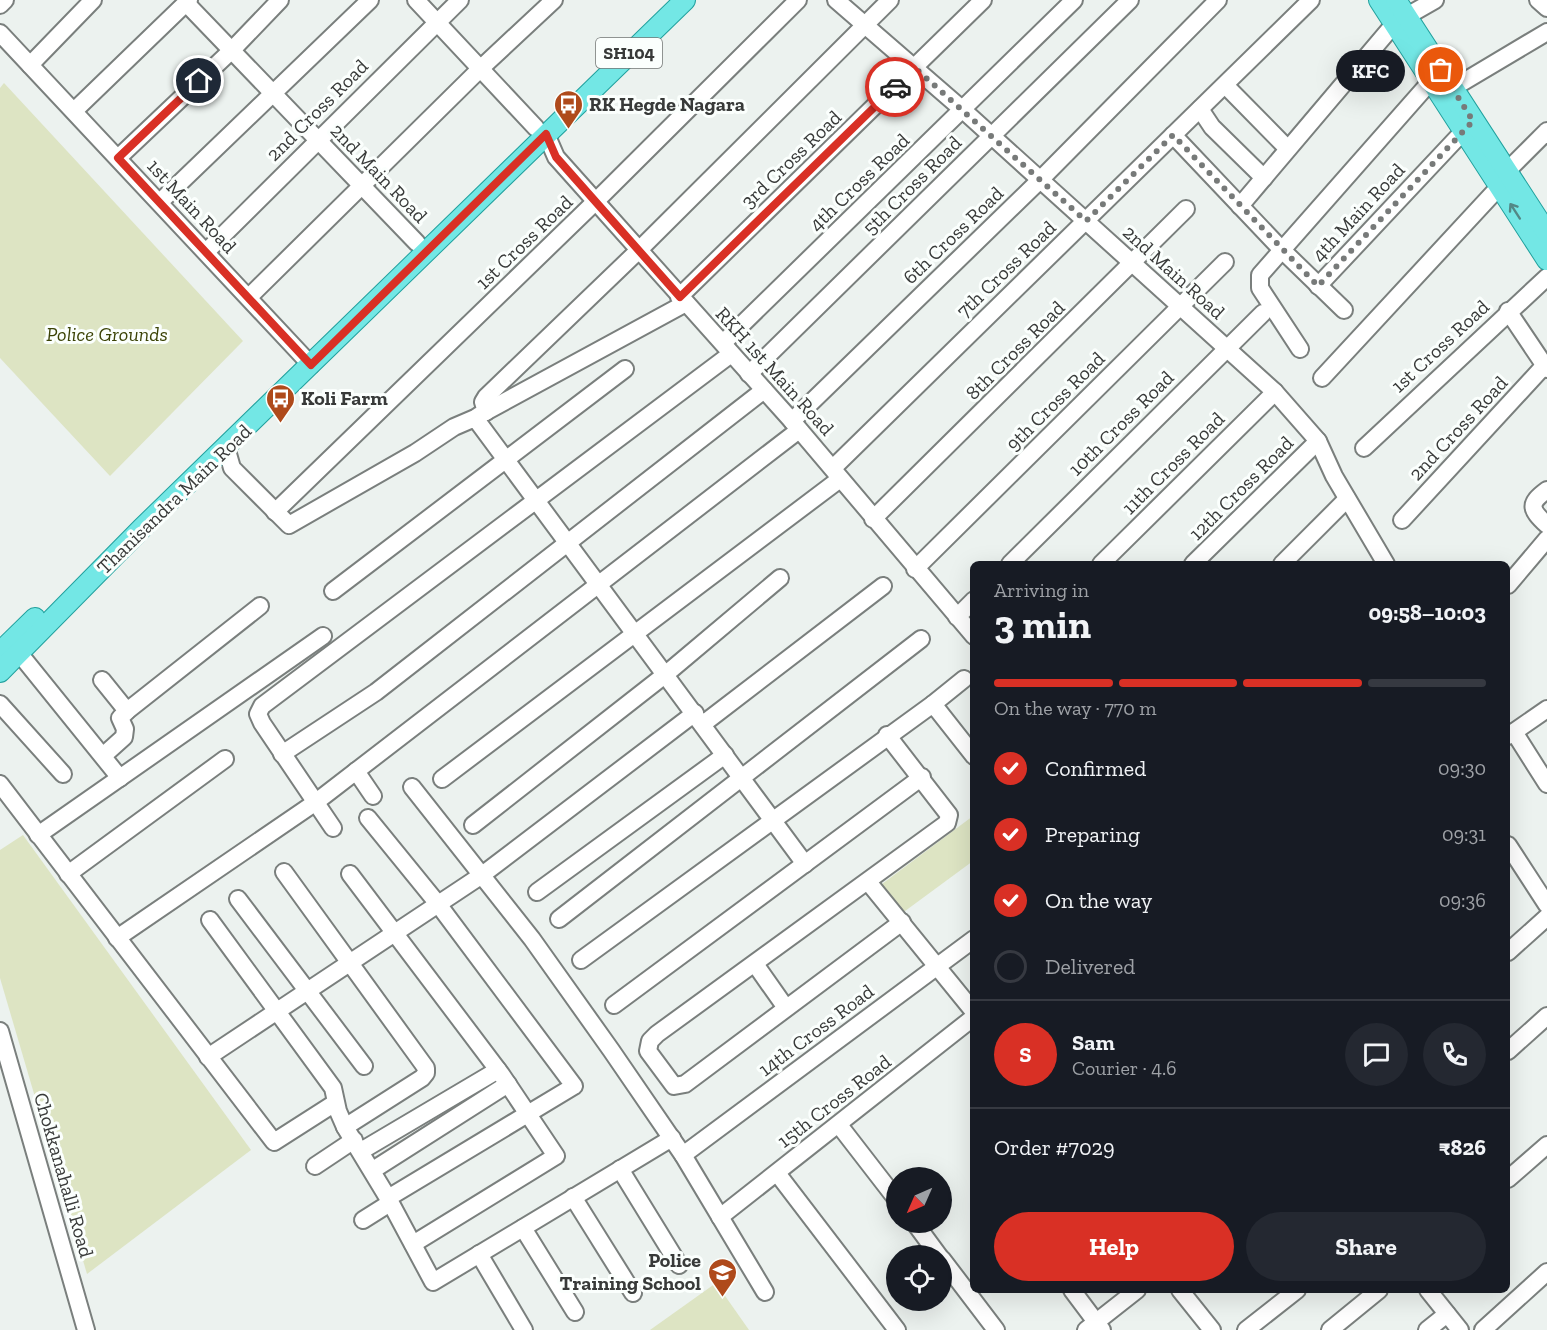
<!DOCTYPE html>
<html lang="en">
<head>
<meta charset="utf-8">
<style>
  body { margin:0; font-family:"Zilla Slab",serif; background:#242831; color:#f1f3f6; height:100vh; display:flex; flex-direction:column; font-size:22px; white-space:nowrap }
  * { box-sizing:border-box; margin:0 }
  p { font-size:20px; color:#9ea1a6 }
  .icon { flex:none; width:33px; height:33px; fill:none; stroke:currentColor; stroke-width:2; stroke-linecap:round; stroke-linejoin:round }
  .map { position:relative; flex:1; overflow:hidden }
  .sheet { position:absolute; left:970px; top:561px; width:540px; height:732px; display:flex; flex-direction:column; background:#171b24; border-radius:9px; box-shadow:0 6px 24px #0002 }
  .sheet>* { flex:none }
  .needle { width:39px; rotate:225deg }
  .tools { position:absolute; left:886px; top:1167px; display:grid; gap:12px }
  .tools a { display:grid; place-items:center; width:66px; height:66px; border-radius:50%; background:#171b24; box-shadow:0 6px 24px #0002; font-size:30px }
  .pin { position:absolute; display:grid; place-items:center; width:51px; height:51px; color:#fff; margin:-26px; border:3px solid #fff; border-radius:50%; box-shadow:0 2px 6px #0007 }
  .courier { position:absolute; display:grid; place-items:center; width:60px; height:60px; margin:-30px; border:4px solid #d93025; border-radius:50%; background:#fff; color:#222; box-shadow:0 2px 8px #0007 }
  .bubble { position:absolute; height:42px; border-radius:21px; background:#171b24; box-shadow:0 6px 24px #0002; font-size:20px; font-weight:700; line-height:42px; text-align:center }
  .headline em { font-style:normal; font-weight:700 }
  .headline div { display:flex; flex-direction:column-reverse }
  .headline { display:flex; align-items:center; justify-content:space-between; height:102px; padding:0 24px }
  h1 { font-size:39px; font-weight:700; line-height:45px }
  .bar { display:grid; grid-template-columns:repeat(4,1fr); gap:9px 6px; align-content:center; height:72px; padding:0 24px }
  .bar i { height:8px; border-radius:4px; background:#363941 }
  .bar .selected { background:#d93025 }
  .bar p { grid-column:span 4 }
  .line { display:flex; align-items:center; gap:15px; padding:0 24px; border-top:2px solid #363941 }
  .line div { flex:1 }
  .round { display:grid; place-items:center; flex:none; width:63px; height:63px; border-radius:32px; background:#242831 }
  ol { padding:0 24px; list-style:none }
  li { display:flex; align-items:center; gap:18px; height:66px }
  li p { margin-inline-start:auto }
  li .icon { padding:6px; border-radius:50%; background:#d93025; color:#fff; stroke-width:4 }
  li:last-child { color:#9ea1a6 }
  li i { width:33px; height:33px; border:3px solid #363941; border-radius:50% }
  .cta { display:flex; gap:12px; margin-top:auto; padding:12px 24px }
  .cta a { flex:1; height:69px; border-radius:36px; background:#d93025; color:#fff; font-size:24px; font-weight:700; line-height:69px; text-align:center }
  .cta a+a { background:#242831; color:#f1f3f6 }
  .map>svg:first-child { display:block }
</style>
</head>
<body>
<div class="map">
<svg width="1547" height="1330" viewBox="0 0 1547 1330">
  <rect width="100%" height="100%" fill="#ecf2ef"/>
  <!-- green -->
  <g fill="#dde4c3">
    <polygon points="4,83 243,341 110,476 0,358 0,88"/>
    <polygon points="973,816 973,861 901,914 878,887"/>
    <polygon points="23,835 251,1150 87,1274 0,978 0,850"/>
    <polygon points="716,1283 749,1330 650,1330"/>
  </g>
  <g fill="none" stroke-linecap="round" stroke-linejoin="round">
    <defs>
      <g id="minor">
        <polyline points="416,0 536,128"/>
        <polyline points="836,0 963,110 1275,392 1318,441 1334,476 1386,564"/>
        <polyline points="1538,0 1547,8"/>
        <polyline points="186,3 417,243"/>
        <polyline points="0,5 5,0"/>
        <polyline points="1407,16 1435,0"/>
        <polyline points="0,33 311,365"/>
        <polyline points="30,65 93,0"/>
        <polyline points="1225,85 1287,148"/>
        <polyline points="1453,88 1547,32"/>
        <polyline points="1200,109 1212,127 1264,178"/>
        <polyline points="74,111 189,0"/>
        <polyline points="546,134 556,157 792,421 974,636"/>
        <polyline points="1173,135 1282,250 1344,310"/>
        <polyline points="118,158 232,50 280,0"/>
        <polyline points="1507,171 1547,131"/>
        <polyline points="160,202 370,0"/>
        <polyline points="1240,206 1395,23"/>
        <polyline points="206,252 460,0"/>
        <polyline points="1318,286 1473,121"/>
        <polyline points="249,297 480,69 554,0"/>
        <polyline points="679,297 983,0"/>
        <polyline points="1508,311 1547,369"/>
        <polyline points="723,343 1074,0"/>
        <polyline points="1300,349 1260,288 1260,275 1431,81"/>
        <polyline points="749,374 1130,0"/>
        <polyline points="1322,378 1499,187"/>
        <polyline points="486,412 483,402 486,397 639,250 890,0"/>
        <polyline points="478,416 686,303"/>
        <polyline points="792,421 1039,181 1218,0"/>
        <polyline points="226,447 232,468 289,525 415,453 454,427 475,418 805,864"/>
        <polyline points="1364,448 1547,277"/>
        <polyline points="833,468 1311,0"/>
        <path d="M 1547,490 C 1528,504 1530,509 1547,525"/>
        <polyline points="275,512 595,202 798,0"/>
        <polyline points="873,519 1186,209"/>
        <polyline points="1402,520 1544,366"/>
        <polyline points="1010,564 1263,313"/>
        <polyline points="1101,564 1275,392"/>
        <polyline points="1193,564 1318,441"/>
        <polyline points="1282,564 1347,499"/>
        <polyline points="915,569 1225,262"/>
        <polyline points="1508,585 1547,539"/>
        <polyline points="333,591 625,369"/>
        <polyline points="957,617 974,600"/>
        <polyline points="19,653 120,778"/>
        <polyline points="102,680 127,711 260,606"/>
        <polyline points="0,704 63,774"/>
        <polyline points="933,704 964,679"/>
        <polyline points="703,724 883,586"/>
        <polyline points="1514,732 1547,784"/>
        <polyline points="887,735 949,815 947,823 657,1034 650,1041 648,1051 674,1086 685,1084 902,922"/>
        <polyline points="1508,736 1547,709"/>
        <polyline points="282,754 376,692 764,390"/>
        <polyline points="104,755 124,737 125,729 120,718 127,711"/>
        <polyline points="356,771 373,796"/>
        <polyline points="442,779 840,479"/>
        <polyline points="0,784 274,1142 335,1103"/>
        <polyline points="412,787 532,939 611,1050 683,1155 765,1292"/>
        <polyline points="368,818 438,904 574,1086 388,1198 433,1282 672,1138"/>
        <polyline points="473,825 666,674 780,578"/>
        <polyline points="333,828 262,723 258,714 262,706 731,354"/>
        <polyline points="38,835 323,636"/>
        <polyline points="1508,845 1547,905"/>
        <polyline points="284,872 426,1068 426,1073 422,1078 345,1127"/>
        <polyline points="68,874 225,759"/>
        <polyline points="350,874 501,1074 556,1156 413,1244"/>
        <polyline points="869,883 974,1012"/>
        <polyline points="537,892 725,755"/>
        <polyline points="238,899 364,1066"/>
        <polyline points="559,919 921,639"/>
        <polyline points="210,920 333,1088 338,1111 345,1127 388,1198"/>
        <polyline points="117,938 316,802 799,430"/>
        <polyline points="1508,952 1547,917"/>
        <polyline points="581,960 933,704 974,756"/>
        <polyline points="755,964 786,1008"/>
        <polyline points="614,1005 922,777"/>
        <polyline points="0,1031 86,1330"/>
        <polyline points="1508,1051 1547,1016"/>
        <polyline points="208,1057 482,875 695,713"/>
        <polyline points="839,1125 897,1200"/>
        <polyline points="361,1151 498,1070"/>
        <polyline points="683,1155 974,939"/>
        <polyline points="315,1166 354,1140"/>
        <polyline points="620,1169 679,1265"/>
        <polyline points="373,1170 508,1084"/>
        <polyline points="777,1173 897,1330"/>
        <polyline points="1508,1179 1547,1145"/>
        <polyline points="573,1197 633,1293"/>
        <polyline points="720,1217 974,1017"/>
        <polyline points="363,1220 390,1203"/>
        <polyline points="914,1222 939,1256"/>
        <polyline points="523,1228 575,1312"/>
        <polyline points="479,1254 524,1330"/>
        <polyline points="942,1259 996,1330"/>
        <polyline points="1072,1290 1102,1330"/>
        <polyline points="1180,1290 1212,1330"/>
        <polyline points="1428,1290 1460,1330"/>
        <polyline points="1086,1330 1137,1290"/>
        <polyline points="1246,1330 1297,1290"/>
        <polyline points="1330,1330 1379,1290"/>
        <polyline points="1427,1330 1447,1314"/>
        <polyline points="1483,1330 1547,1272"/>
      </g>
      <g id="major">
        <polyline points="1379,0 1547,260"/>
        <polyline points="1396,0 1547,233"/>
        <polyline points="0,652 35,618"/>
        <polyline points="0,672 142,528 685,0"/>
      </g>
    </defs>
    <!-- minor casing -->
    <use href="#minor" stroke="#7a7f7d" stroke-width="20"/>
    <!-- major casing -->
    <use href="#major" stroke="#21a09d" stroke-width="22"/>
    <!-- minor -->
    <use href="#minor" stroke="#fff" stroke-width="16"/>
    <!-- major -->
    <use href="#major" stroke="#73e7e5" stroke-width="20"/>
  </g>
  <!-- one-way arrows -->
  <defs><path id="oneway-shaft" d="M-6 0H5M1.5-3L5.5 0L1.5 3" fill="none" stroke-width="1.6" stroke-linecap="round" stroke-linejoin="round" transform="scale(1.5)"/></defs>
  <use stroke="#538886" href="#oneway-shaft" transform="translate(1515 211) rotate(-123)"/>
  <g fill="none" stroke-linecap="round" stroke-linejoin="round">
    <!-- done -->
    <polyline stroke="#777a79" stroke-width="6" stroke-dasharray="0 10.8" points="895,87 915,68 1086,221 1173,135 1318,286 1473,121 1441,70"/>
    <!-- route -->
    <polyline stroke="#d93025" stroke-width="8" points="199,81 118,158 311,365 546,134 556,157 680,297 895,87"/>
  </g>
  <!-- icons -->
  <defs>
    <symbol id="bus-pin" viewBox="-11 -11 22 30"><path d="M0 17L-7.5 6A9.5 9.5 0 1 1 7.5 6Z" fill="#af4a1b" stroke="#fbfffd"/><path d="M-5-6H5V4H4V6H2V4H-2V6H-4V4H-5ZM-3.5-4V0h7V-4ZM-3.5 1.2v1.5H-2V1.2ZM2 1.2v1.5H3.5V1.2Z" fill="#fff"/></symbol>
    <symbol id="university-pin" viewBox="-11 -11 22 30"><path d="M0 17L-7.5 6A9.5 9.5 0 1 1 7.5 6Z" fill="#af4a1b" stroke="#fbfffd"/><path d="M0-5L7-2L0 1L-7-2ZM-4 1L0 2.5L4 1V4Q0 6-4 4Z" fill="#fff"/></symbol>
  </defs>
  <g fill-rule="evenodd">
    <use href="#bus-pin" x="552" y="88" width="33" height="45"/>
    <use href="#bus-pin" x="264" y="382" width="33" height="45"/>
    <use href="#university-pin" x="706" y="1256" width="33" height="45"/>
  </g>
  <g text-anchor="middle" dominant-baseline="central" stroke-width="6" stroke-linejoin="round" paint-order="stroke">
    <!-- shield labels -->
    <rect fill="#fbfffd" stroke="#727574" stroke-width="1.5" x="596" y="38" width="66" height="30" rx="4.5"/>
    <g font-size="18" font-weight="bold" fill="#383a39">
      <text x="629" y="53">SH104</text>
    </g>
    <!-- poi labels -->
    <g font-size="20" font-weight="bold" fill="#383a39" stroke="#fbfffd" text-anchor="start">
      <text x="589" y="104">RK Hegde Nagara</text>
      <text x="301" y="398">Koli Farm</text>
      <text x="701" y="1260" text-anchor="end">Police<tspan x="701" dy="23">Training School</tspan></text>
    </g>
    <!-- street labels -->
    <g font-size="20" fill="#383a39" stroke="#fbfffd">
      <text transform="translate(317 110) rotate(-45)">2nd Cross Road</text>
      <text transform="translate(791 159) rotate(-44)">3rd Cross Road</text>
      <text transform="translate(379 173) rotate(46)">2nd Main Road</text>
      <text transform="translate(859 182) rotate(-44)">4th Cross Road</text>
      <text transform="translate(912 185) rotate(-45)">5th Cross Road</text>
      <text transform="translate(192 206) rotate(47)">1st Main Road</text>
      <text transform="translate(1358 212) rotate(-47)">4th Main Road</text>
      <text transform="translate(953 235) rotate(-44)">6th Cross Road</text>
      <text transform="translate(524 242) rotate(-44)">1st Cross Road</text>
      <text transform="translate(1006 269) rotate(-44)">7th Cross Road</text>
      <text transform="translate(1174 272) rotate(42)">2nd Main Road</text>
      <text transform="translate(1440 346) rotate(-43)">1st Cross Road</text>
      <text transform="translate(1015 350) rotate(-45)">8th Cross Road</text>
      <text transform="translate(775 371) rotate(48)">RKH 1st Main Road</text>
      <text transform="translate(1055 401) rotate(-45)">9th Cross Road</text>
      <text transform="translate(1121 423) rotate(-45)">10th Cross Road</text>
      <text transform="translate(1458 428) rotate(-47)">2nd Cross Road</text>
      <text transform="translate(1173 463) rotate(-45)">11th Cross Road</text>
      <text transform="translate(1241 488) rotate(-45)">12th Cross Road</text>
      <text transform="translate(174 499) rotate(-44)">Thanisandra Main Road</text>
      <text transform="translate(816 1030) rotate(-37)">14th Cross Road</text>
      <text transform="translate(834 1101) rotate(-38)">15th Cross Road</text>
      <text transform="translate(64 1175) rotate(74)">Chokkanahalli Road</text>
    </g>
    <!-- park labels -->
    <g font-size="20" font-style="italic" fill="#3b4306" stroke="#fbfffd">
      <text x="107" y="334">Police Grounds</text>
    </g>
  </g>
</svg>
<div class="tools">
<a><svg class="needle" viewBox="-14 -14 28 28"><path d="M0-13l5 13h-10z" fill="#e53935"/><path d="M0 13l5-13h-10z" fill="#9ea1a6"/></svg></a>
<a><svg class="icon" aria-label="locate" viewBox="0 0 24 24"><circle cx="12" cy="12" r="6"/><path d="M12 2v4M12 18v4M2 12h4M18 12h4"/></svg></a>
</div>
<div class="pin" style="left:1441px;top:70px;background:#ea580c"><svg class="icon" aria-label="bag" viewBox="0 0 24 24"><path d="M5 8h14l-1 12H6zM9 8a3 3 0 0 1 6 0"/></svg></div>
<div class="pin" style="left:199px;top:81px;background:#1f2937"><svg class="icon" aria-label="home" viewBox="0 0 24 24"><path d="M3 11l9-7 9 7M6 9v11h12V9"/></svg></div>
<div class="courier" style="left:895px;top:87px"><svg class="icon" aria-label="car" viewBox="0 0 24 24"><path d="M5 17H2v-5l4-1 3-4h7l3 4 3 1v5h-3M9 17h6M6 11h13"/><circle cx="7" cy="17" r="2"/><circle cx="17" cy="17" r="2"/></svg></div>
<div class="bubble" style="left:1336px;top:50px;width:69px">KFC</div>
<section class="sheet">
<div class="headline"><div><h1>3 min</h1><p>Arriving in</p></div><em>09:58–10:03</em></div>
<div class="bar"><i class="selected"></i><i class="selected"></i><i class="selected"></i><i></i><p>On the way · 770 m</p></div>
<ol>
<li><svg class="icon" aria-label="check" viewBox="0 0 24 24"><path d="M5 12l5 5 9-10"/></svg>Confirmed<p>09:30</p></li>
<li><svg class="icon" aria-label="check" viewBox="0 0 24 24"><path d="M5 12l5 5 9-10"/></svg>Preparing<p>09:31</p></li>
<li><svg class="icon" aria-label="check" viewBox="0 0 24 24"><path d="M5 12l5 5 9-10"/></svg>On the way<p>09:36</p></li>
<li><i></i>Delivered</li>
</ol>
<div class="line" style="height:108px"><b class="round" style="background:#d93025;color:#fff">S</b><div><b>Sam</b><p>Courier · 4.6</p></div><a class="round"><svg class="icon" aria-label="chat" viewBox="0 0 24 24"><path d="M4 5h16v11H9l-5 4z"/></svg></a><a class="round"><svg class="icon" aria-label="phone" viewBox="0 0 24 24"><path d="M5 4h4l2 5-3 2q2 4 5 5l2-3 5 2v4C11 20 4 13 5 4z"/></svg></a></div>
<div class="line" style="height:78px"><div>Order #7029</div><b>₹826</b></div>
<div class="cta"><a>Help</a><a>Share</a></div>
</section>
</div>
</body>
</html>
